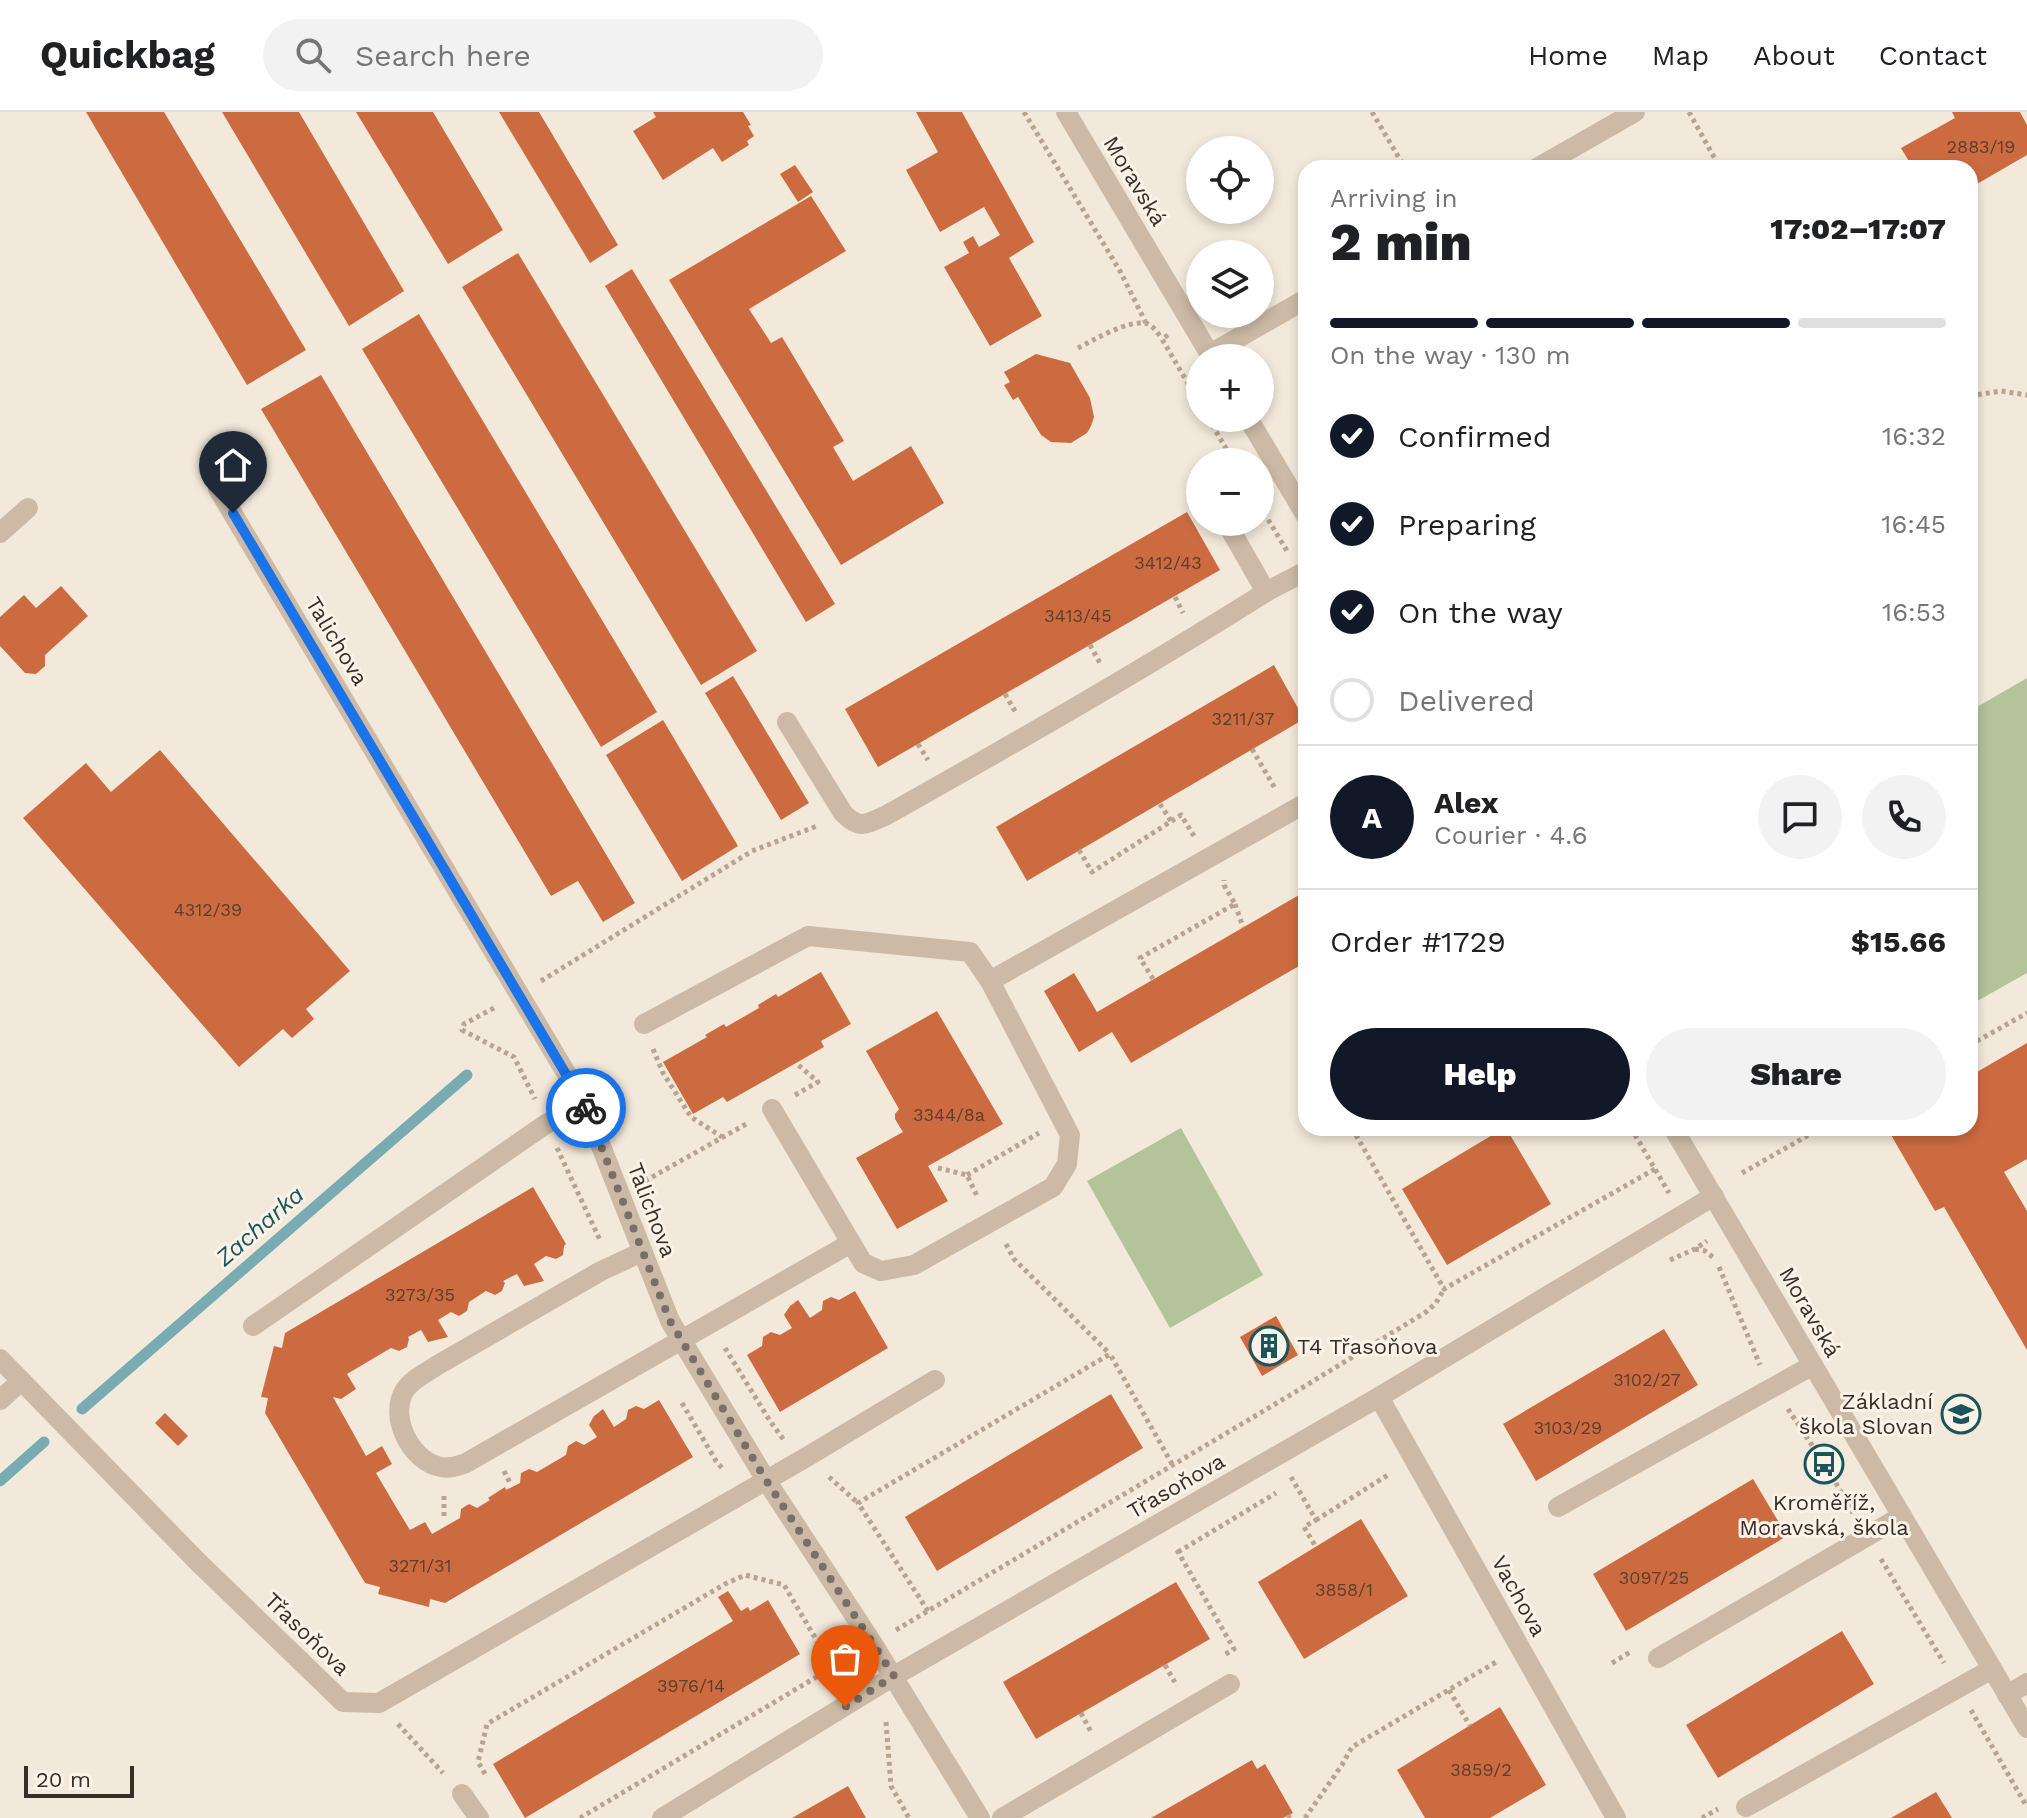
<!DOCTYPE html>
<html lang="en">
<head>
<meta charset="utf-8">
<style>
  body { margin:0; font-family:"Work Sans",sans-serif; background:#f2f2f2; color:#202124; height:100vh; display:flex; flex-direction:column; font-size:30px; white-space:nowrap }
  * { box-sizing:border-box; margin:0 }
  p { font-size:26px; color:#757577 }
  .icon { flex:none; width:44px; height:44px; fill:none; stroke:currentColor; stroke-width:2; stroke-linecap:round; stroke-linejoin:round }
  .map { position:relative; flex:1; overflow:hidden }
  .details { position:absolute; left:1298px; top:48px; width:680px; height:976px; display:flex; flex-direction:column; background:#fff; border-radius:24px; box-shadow:0 4px 12px #0003 }
  .details>* { flex:none }
  .buttons { position:absolute; left:1186px; top:24px; display:grid; gap:16px }
  .buttons a { display:grid; place-items:center; width:88px; height:88px; border-radius:50%; background:#fff; box-shadow:0 4px 12px #0003; font-size:40px }
  .scale { position:absolute; left:24px; bottom:20px; width:110px; box-sizing:border-box; padding-left:8px; border:4px solid #382e28; border-top:0; font-size:22px; line-height:28px; white-space:nowrap; color:#382e28; -webkit-text-stroke:6px #fbf3e8; paint-order:stroke }
  .pin { position:absolute; display:grid; place-items:center; width:68px; height:68px; color:#fff; margin:-82px -34px; border-radius:50% 50% 50% 0; rotate:-45deg; box-shadow:0 0 8px #0007 }
  .pin .icon { rotate:45deg }
  .courier { position:absolute; display:grid; place-items:center; width:80px; height:80px; margin:-40px; border:6px solid #1a73e8; border-radius:50%; background:#fff; color:#222; box-shadow:0 2px 10px #0007 }
  .summary em { font-style:normal; font-weight:800 }
  .summary div { display:flex; flex-direction:column-reverse }
  .summary { display:flex; align-items:center; justify-content:space-between; height:136px; padding:0 32px }
  h1 { font-size:52px; font-weight:800; line-height:60px }
  .bar { display:grid; grid-template-columns:repeat(4,1fr); gap:12px 8px; align-content:center; height:96px; padding:0 32px }
  .bar i { height:10px; border-radius:6px; background:#e0e0e0 }
  .bar .selected { background:#111827 }
  .bar p { grid-column:span 4 }
  .line { display:flex; align-items:center; gap:20px; padding:0 32px; border-top:2px solid #e0e0e0 }
  .line div { flex:1 }
  .round { display:grid; place-items:center; flex:none; width:84px; height:84px; border-radius:42px; background:#f2f2f2 }
  ol { padding:0 32px; list-style:none }
  li { display:flex; align-items:center; gap:24px; height:88px }
  li p { margin-inline-start:auto }
  li .icon { padding:8px; border-radius:50%; background:#111827; color:#fff; stroke-width:4 }
  li:last-child { color:#757577 }
  li i { width:44px; height:44px; border:4px solid #e0e0e0; border-radius:50% }
  .button { display:flex; gap:16px; margin-top:auto; padding:16px 32px }
  .button a { flex:1; height:92px; border-radius:48px; background:#111827; color:#fff; font-size:32px; font-weight:800; line-height:92px; text-align:center }
  .button a+a { background:#f2f2f2; color:#202124 }
  header { display:flex; align-items:center; gap:48px; box-sizing:border-box; height:112px; padding:0 40px; background:#fff; border-bottom:2px solid #e0e0e0 }
  header strong { font-size:38px }
  nav { display:flex; gap:44px; margin-inline-start:auto; font-size:28px }
  .search { width:560px; height:72px; background:#f2f2f2; display:flex; align-items:center; gap:20px; box-sizing:border-box; padding:0 28px; border-radius:44px; color:#757577; font-size:30px }
  .map>svg:first-child { display:block }
</style>
</head>
<body>
<header>
<strong>Quickbag</strong>
<div class="search"><svg class="icon" aria-label="search" viewBox="0 0 24 24"><circle cx="10" cy="10" r="6"/><path d="M15 15l6 6"/></svg>Search here</div>
<nav><a>Home</a><a>Map</a><a>About</a><a>Contact</a></nav>
</header>
<div class="map">
<svg width="2027" height="1706" viewBox="0 0 2027 1706">
  <rect width="100%" height="100%" fill="#f3e9db"/>
  <!-- green -->
  <g fill="#b3c39a">
    <polygon points="2027,566 2027,861 1970,893 1970,599"/>
    <polygon points="1181,1016 1263,1163 1170,1216 1087,1069"/>
  </g>
  <g fill="none" stroke-linecap="round" stroke-linejoin="round">
    <!-- stream -->
    <g stroke="#78acb2" stroke-width="11">
      <polyline points="82,1297 467,963"/>
      <polyline points="0,1369 44,1330"/>
    </g>
  </g>
  <!-- building -->
  <g fill="#cd6b40">
    <polygon points="86,0 164,0 306,238 247,273"/>
    <polygon points="222,0 299,0 404,179 349,214"/>
    <polygon points="356,0 433,0 503,118 448,152"/>
    <polygon points="499,0 539,0 618,133 590,151"/>
    <polygon points="653,0 743,0 751,13 748,14 754,24 747,29 749,33 722,50 713,36 663,68 633,19 656,5"/>
    <polygon points="916,0 962,0 1034,130 1009,146 1042,204 990,234 944,155 969,141 963,130 973,124 979,135 1000,123 984,95 940,120 906,58 938,40"/>
    <polygon points="1952,0 2020,0 2027,13 2027,43 1970,76 1970,56 1913,56 1901,36 1955,6"/>
    <polygon points="795,53 813,80 798,90 780,62"/>
    <polygon points="811,84 846,139 749,197 771,231 782,225 844,329 833,335 853,369 911,334 944,391 841,453 669,168"/>
    <polygon points="518,141 757,539 701,573 462,175"/>
    <polygon points="632,157 835,492 806,510 605,174"/>
    <polygon points="419,202 657,600 601,635 362,237"/>
    <polygon points="1036,242 1070,251 1090,286 1094,305 1091,314 1087,321 1071,331 1051,330 1041,323 1018,285 1013,288 1004,273 1010,270 1004,260"/>
    <polygon points="321,263 635,791 603,810 578,769 551,784 261,297"/>
    <polygon points="1187,400 1220,458 878,655 845,597"/>
    <polygon points="61,474 88,504 45,543 45,554 36,562 25,561 0,534 0,505 24,483 36,496"/>
    <polygon points="1274,553 1304,607 1027,769 996,715"/>
    <polygon points="733,564 809,691 781,708 705,581"/>
    <polygon points="663,608 738,734 682,769 606,643"/>
    <polygon points="160,638 350,859 306,897 314,907 292,926 283,917 239,955 23,706 86,651 111,680"/>
    <polygon points="1306,779 1306,850 1131,951 1112,920 1079,940 1044,879 1074,861 1097,900"/>
    <polygon points="821,860 851,912 821,929 824,935 796,951 727,990 723,985 693,1002 663,950 707,925 705,923 724,912 726,915 759,896 758,893 776,882 778,885"/>
    <polygon points="937,899 1003,1012 928,1054 948,1089 897,1117 856,1046 903,1020 895,1007 895,1002 899,997 866,939"/>
    <polygon points="2027,931 2027,1047 2004,1060 2027,1099 2027,1238 1944,1095 1935,1099 1887,1016 1970,1016 1970,964"/>
    <polygon points="1504,1016 1506,1016 1551,1092 1447,1153 1402,1077"/>
    <polygon points="533,1075 566,1132 564,1134 563,1143 556,1147 546,1144 534,1152 544,1169 524,1174 517,1162 503,1169 505,1171 502,1179 495,1183 486,1179 469,1190 467,1199 459,1204 451,1200 438,1208 448,1225 428,1230 421,1218 408,1225 409,1227 407,1235 399,1239 391,1236 347,1262 356,1277 341,1287 333,1285 366,1344 382,1334 392,1352 376,1361 399,1400 410,1418 425,1410 432,1422 460,1406 461,1397 469,1392 477,1396 490,1388 488,1386 505,1375 506,1378 520,1371 521,1361 529,1357 537,1360 566,1343 568,1334 576,1329 584,1333 597,1325 589,1313 594,1304 603,1297 614,1315 626,1307 628,1298 636,1294 644,1297 659,1288 693,1345 445,1491 430,1487 429,1495 378,1482 380,1475 365,1471 265,1301 268,1286 261,1285 274,1234 282,1236 285,1221"/>
    <polygon points="855,1179 888,1236 780,1300 747,1243 762,1234 763,1225 771,1220 780,1223 792,1216 784,1203 790,1194 798,1188 810,1206 822,1198 823,1189 831,1185 839,1188"/>
    <polygon points="1276,1204 1298,1243 1262,1264 1240,1225"/>
    <polygon points="1664,1217 1698,1273 1536,1369 1503,1312"/>
    <polygon points="1111,1282 1143,1336 937,1459 905,1405"/>
    <polygon points="165,1301 188,1324 178,1334 155,1311"/>
    <polygon points="1753,1367 1787,1424 1626,1519 1593,1462"/>
    <polygon points="1361,1407 1408,1484 1304,1547 1258,1470"/>
    <polygon points="1176,1470 1210,1527 1036,1627 1003,1570"/>
    <polygon points="728,1479 741,1499 748,1495 750,1499 768,1488 800,1542 525,1706 493,1652 733,1509 718,1485"/>
    <polygon points="1842,1519 1874,1572 1718,1666 1686,1613"/>
    <polygon points="1500,1595 1546,1673 1490,1706 1425,1706 1397,1658"/>
    <polygon points="1252,1648 1257,1657 1265,1652 1293,1701 1283,1706 1151,1706"/>
    <polygon points="848,1674 866,1706 792,1706"/>
    <polygon points="1936,1680 1952,1706 1891,1706"/>
  </g>
  <g fill="none" stroke-linecap="round" stroke-linejoin="round">
    <!-- path -->
    <g stroke="#b8a490" stroke-width="5" stroke-dasharray="4 4" stroke-linecap="butt">
      <polyline points="1024,0 1120,159 1146,211"/>
      <polyline points="1372,0 1405,56"/>
      <polyline points="1689,0 1720,56"/>
      <polyline points="1168,223 1162,227 1200,292"/>
      <path d="M 1078,236 C 1094,228 1130,206 1148,212 C 1154,215 1158,221 1162,227"/>
      <polyline points="1970,284 2001,279 2027,283"/>
      <polyline points="1208,306 1234,350"/>
      <polyline points="1260,394 1287,439"/>
      <polyline points="1175,485 1183,501"/>
      <polyline points="1090,533 1100,551"/>
      <polyline points="1005,582 1016,601"/>
      <polyline points="918,632 928,648"/>
      <polyline points="1252,637 1276,678"/>
      <polyline points="1160,692 1171,709"/>
      <polyline points="1079,738 1092,760 1181,703 1194,724"/>
      <polyline points="1235,792 1243,815"/>
      <polyline points="1153,867 1140,846 1235,792 1224,773 1224,768"/>
      <polyline points="541,869 752,739 817,714"/>
      <polyline points="494,896 464,912 462,918 514,945 535,987"/>
      <polyline points="1970,933 2027,901"/>
      <polyline points="653,937 663,961 691,1005 722,1025"/>
      <polyline points="795,983 818,970 796,951"/>
      <polyline points="1352,1016 1444,1177 1655,1057"/>
      <polyline points="1631,1016 1669,1081"/>
      <polyline points="557,1036 600,1128"/>
      <polyline points="938,1056 967,1063 978,1086"/>
      <polyline points="1742,1061 1821,1016"/>
      <polyline points="967,1063 1039,1021"/>
      <polyline points="645,1069 748,1011"/>
      <polyline points="1006,1132 1014,1147 1110,1242"/>
      <polyline points="1695,1137 1705,1139 1714,1146"/>
      <polyline points="1670,1148 1695,1137 1707,1129"/>
      <polyline points="1719,1155 1760,1253"/>
      <polyline points="725,1236 770,1309 784,1328"/>
      <polyline points="682,1291 716,1349 723,1357"/>
      <polyline points="1788,1297 1829,1359 1853,1401"/>
      <polyline points="504,1359 510,1371"/>
      <polyline points="829,1365 858,1391"/>
      <polyline points="1291,1365 1316,1408 1304,1415 1316,1435"/>
      <polyline points="444,1384 444,1406"/>
      <polyline points="1316,1408 1388,1363"/>
      <polyline points="1177,1438 1234,1537 1224,1543"/>
      <polyline points="1178,1440 1276,1381"/>
      <polyline points="1881,1447 1944,1551"/>
      <polyline points="928,1499 858,1391 1110,1242 1172,1352"/>
      <polyline points="896,1518 1292,1282 1426,1200 1436,1191 1444,1177"/>
      <polyline points="1612,1551 1632,1539"/>
      <polyline points="1165,1553 1177,1574"/>
      <polyline points="1449,1578 1470,1614"/>
      <polyline points="1971,1598 2027,1695"/>
      <polyline points="1081,1601 1091,1620"/>
      <polyline points="886,1610 891,1674 909,1706"/>
      <polyline points="398,1612 443,1661"/>
      <polyline points="485,1662 478,1650 487,1612 725,1472 745,1463 784,1473 833,1556"/>
      <polyline points="1288,1703 1290,1706"/>
      <polyline points="580,1706 850,1545"/>
      <polyline points="1305,1706 1342,1653 1352,1635 1496,1550"/>
      <polyline points="1702,1706 1718,1697"/>
    </g>
    <!-- minor -->
    <g stroke="#ccbaa6" stroke-width="20">
      <polyline points="1066,0 1212,246"/>
      <polyline points="1537,56 1635,0"/>
      <polyline points="1210,242 1306,187"/>
      <polyline points="1248,306 1306,404"/>
      <polyline points="218,377 584,991 670,1209 766,1368 873,1532 980,1706"/>
      <polyline points="1226,410 1266,480 1306,459"/>
      <polyline points="0,421 28,396"/>
      <path d="M 787,610 L 843,701 C 860,718 865,712 885,704 C 1013,632 1141,559 1266,480"/>
      <polyline points="644,912 808,824 970,840 990,869"/>
      <polyline points="772,997 863,1151 881,1159 914,1153 1053,1075 1067,1052 1070,1023 990,869 1306,691"/>
      <polyline points="1673,1016 2027,1616"/>
      <path d="M 642,1140 L 601,1159 L 436,1254 C 426,1261 412,1267 405,1278 C 388,1304 411,1350 441,1355 C 450,1357 457,1354 466,1351 L 851,1131"/>
      <polyline points="253,1214 546,1012 584,991"/>
      <polyline points="0,1247 198,1450 343,1590 379,1591 805,1346 935,1268"/>
      <polyline points="1379,1285 1616,1706"/>
      <polyline points="0,1288 21,1269"/>
      <polyline points="1558,1395 1813,1253"/>
      <polyline points="1658,1546 1902,1404"/>
      <polyline points="2007,1583 2027,1571"/>
      <polyline points="462,1682 479,1706"/>
      <polyline points="1746,1695 1992,1557"/>
      <polyline points="662,1706 894,1564 1379,1285 1714,1084"/>
      <polyline points="1002,1706 1230,1572"/>
    </g>
  </g>
  <g fill="none" stroke-linecap="round" stroke-linejoin="round">
    <!-- done -->
    <polyline stroke="#796f67" stroke-width="8" stroke-dasharray="0 14.4" points="586,996 670,1209 766,1368 894,1564 845,1595"/>
    <!-- route -->
    <polyline stroke="#1a73e8" stroke-width="10" points="233,401 586,996"/>
  </g>
  <!-- icons -->
  <defs>
    <symbol id="building-ring" viewBox="-11 -11 22 22"><circle r="9.5" fill="#fbf3e8" stroke="#1a545c" stroke-width="1.5"/><path d="M-4-6H4V6H1V3H-1V6H-4ZM-2.5-4.3h1.7v1.8h-1.7ZM.8-4.3h1.7v1.8H.8ZM-2.5-1h1.7V.8h-1.7ZM.8-1h1.7V.8H.8Z" fill="#1a545c"/></symbol>
    <symbol id="school-ring" viewBox="-11 -11 22 22"><circle r="9.5" fill="#fbf3e8" stroke="#1a545c" stroke-width="1.5"/><path d="M0-5L7-2L0 1L-7-2ZM-4 1L0 2.5L4 1V4Q0 6-4 4Z" fill="#1a545c"/></symbol>
    <symbol id="bus-ring" viewBox="-11 -11 22 22"><circle r="9.5" fill="#fbf3e8" stroke="#1a545c" stroke-width="1.5"/><path d="M-5-6H5V4H4V6H2V4H-2V6H-4V4H-5ZM-3.5-4V0h7V-4ZM-3.5 1.2v1.5H-2V1.2ZM2 1.2v1.5H3.5V1.2Z" fill="#1a545c"/></symbol>
  </defs>
  <g fill-rule="evenodd">
    <use href="#building-ring" x="1247" y="1212" width="44" height="44"/>
    <use href="#school-ring" x="1939" y="1280" width="44" height="44"/>
    <use href="#bus-ring" x="1802" y="1330" width="44" height="44"/>
  </g>
  <g text-anchor="middle" dominant-baseline="central" stroke-width="6" stroke-linejoin="round" paint-order="stroke">
    <!-- number labels -->
    <g font-size="18" fill="#5d3d2e">
      <text x="1981" y="34">2883/19</text>
      <text x="1168" y="450">3412/43</text>
      <text x="1078" y="503">3413/45</text>
      <text x="1243" y="606">3211/37</text>
      <text x="208" y="797">4312/39</text>
      <text x="949" y="1002">3344/8a</text>
      <text x="420" y="1182">3273/35</text>
      <text x="1647" y="1267">3102/27</text>
      <text x="1568" y="1315">3103/29</text>
      <text x="420" y="1453">3271/31</text>
      <text x="1654" y="1465">3097/25</text>
      <text x="1344" y="1477">3858/1</text>
      <text x="691" y="1573">3976/14</text>
      <text x="1481" y="1657">3859/2</text>
    </g>
    <!-- street labels -->
    <g font-size="22" fill="#382e28" stroke="#fbf3e8">
      <text transform="translate(1135 69) rotate(59)">Moravská</text>
      <text transform="translate(337 529) rotate(59)">Talichova</text>
      <text transform="translate(652 1098) rotate(69)">Talichova</text>
      <text transform="translate(1810 1200) rotate(60)">Moravská</text>
      <text transform="translate(1176 1374) rotate(-30)">Třasoňova</text>
      <text transform="translate(1519 1484) rotate(61)">Vachova</text>
      <text transform="translate(307 1522) rotate(44)">Třasoňova</text>
    </g>
    <!-- poi labels -->
    <g font-size="22" fill="#382e28" stroke="#fbf3e8" text-anchor="start">
      <text x="1297" y="1234">T4 Třasoňova</text>
      <text x="1933" y="1289" text-anchor="end">Základní<tspan x="1933" dy="25">škola Slovan</tspan></text>
      <text x="1824" y="1390" text-anchor="middle">Kroměříž,<tspan x="1824" dy="25">Moravská, škola</tspan></text>
    </g>
    <!-- water labels -->
    <g font-size="24" font-style="italic" fill="#1a545c" stroke="#fbf3e8">
      <text transform="translate(260 1114) rotate(-41)">Zacharka</text>
    </g>
  </g>
</svg>
<div class="buttons">
<a><svg class="icon" aria-label="locate" viewBox="0 0 24 24"><circle cx="12" cy="12" r="6"/><path d="M12 2v4M12 18v4M2 12h4M18 12h4"/></svg></a>
<a><svg class="icon" aria-label="layers" viewBox="0 0 24 24"><path d="M12 4l9 5-9 5-9-5zM3 14l9 5 9-5"/></svg></a>
<a>+</a>
<a>−</a>
</div>
<div class="scale">20 m</div>
<div class="pin" style="left:845px;top:1595px;background:#ea580c"><svg class="icon" aria-label="bag" viewBox="0 0 24 24"><path d="M5 8h14l-1 12H6zM9 8a3 3 0 0 1 6 0"/></svg></div>
<div class="pin" style="left:233px;top:401px;background:#1f2937"><svg class="icon" aria-label="home" viewBox="0 0 24 24"><path d="M3 11l9-7 9 7M6 9v11h12V9"/></svg></div>
<div class="courier" style="left:586px;top:996px"><svg class="icon" aria-label="bike" viewBox="0 0 24 24"><circle cx="6" cy="16" r="4"/><circle cx="18" cy="16" r="4"/><path d="M6 16l4-8h5l3 8M10 8l3 8H6M13 5h3"/></svg></div>
<section class="details">
<div class="summary"><div><h1>2 min</h1><p>Arriving in</p></div><em>17:02–17:07</em></div>
<div class="bar"><i class="selected"></i><i class="selected"></i><i class="selected"></i><i></i><p>On the way · 130 m</p></div>
<ol>
<li><svg class="icon" aria-label="check" viewBox="0 0 24 24"><path d="M5 12l5 5 9-10"/></svg>Confirmed<p>16:32</p></li>
<li><svg class="icon" aria-label="check" viewBox="0 0 24 24"><path d="M5 12l5 5 9-10"/></svg>Preparing<p>16:45</p></li>
<li><svg class="icon" aria-label="check" viewBox="0 0 24 24"><path d="M5 12l5 5 9-10"/></svg>On the way<p>16:53</p></li>
<li><i></i>Delivered</li>
</ol>
<div class="line" style="height:144px"><b class="round" style="background:#111827;color:#fff">A</b><div><b>Alex</b><p>Courier · 4.6</p></div><a class="round"><svg class="icon" aria-label="chat" viewBox="0 0 24 24"><path d="M4 5h16v11H9l-5 4z"/></svg></a><a class="round"><svg class="icon" aria-label="phone" viewBox="0 0 24 24"><path d="M5 4h4l2 5-3 2q2 4 5 5l2-3 5 2v4C11 20 4 13 5 4z"/></svg></a></div>
<div class="line" style="height:104px"><div>Order #1729</div><b>$15.66</b></div>
<div class="button"><a>Help</a><a>Share</a></div>
</section>
</div>
</body>
</html>
